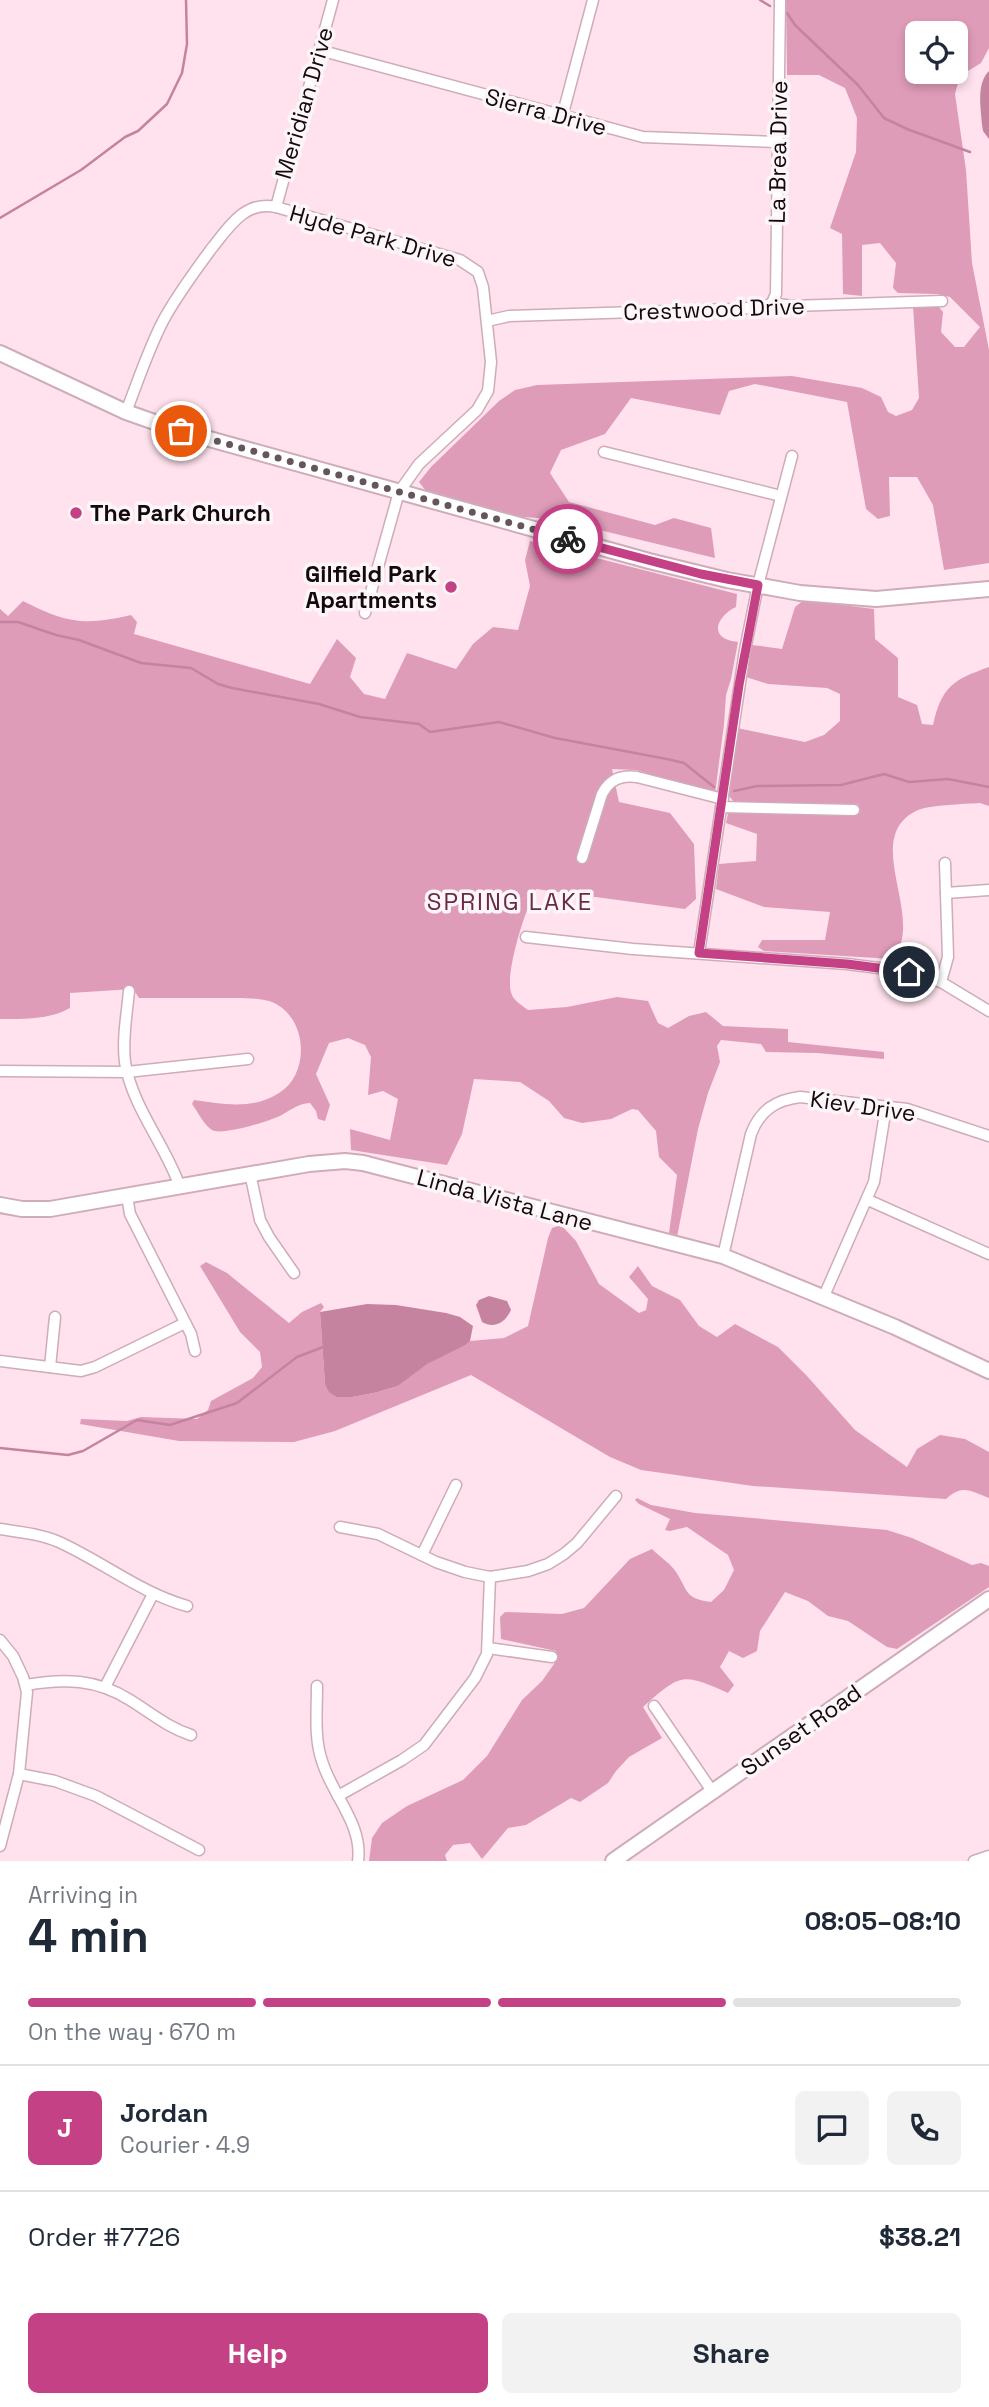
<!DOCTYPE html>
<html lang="en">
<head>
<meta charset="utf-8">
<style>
  body { margin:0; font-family:"Space Grotesk",sans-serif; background:#f2f2f3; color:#1f2937; height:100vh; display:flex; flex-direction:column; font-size:26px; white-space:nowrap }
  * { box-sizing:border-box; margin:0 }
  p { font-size:23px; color:#747a83 }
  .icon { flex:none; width:38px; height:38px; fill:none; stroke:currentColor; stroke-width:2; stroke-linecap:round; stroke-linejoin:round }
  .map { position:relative; height:1861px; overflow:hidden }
  .panel { display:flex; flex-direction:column; background:#fff; flex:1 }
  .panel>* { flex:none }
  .tools { position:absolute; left:905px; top:21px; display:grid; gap:14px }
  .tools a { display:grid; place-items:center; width:63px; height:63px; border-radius:10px; background:#fff; box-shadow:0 4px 10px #0003; font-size:35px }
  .pin { position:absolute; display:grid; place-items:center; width:60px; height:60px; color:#fff; margin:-30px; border:4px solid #fff; border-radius:50%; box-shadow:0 2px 7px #0007 }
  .courier { position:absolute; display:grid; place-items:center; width:70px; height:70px; margin:-35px; border:5px solid #c54185; border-radius:50%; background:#fff; color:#222; box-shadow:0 2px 9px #0007 }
  .summary em { font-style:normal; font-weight:700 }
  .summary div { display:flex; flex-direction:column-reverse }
  .summary { display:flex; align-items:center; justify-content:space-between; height:119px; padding:0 28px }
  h1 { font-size:46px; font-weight:700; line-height:52px }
  .bar { display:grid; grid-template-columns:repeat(4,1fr); gap:10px 7px; align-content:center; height:84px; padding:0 28px }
  .bar i { height:9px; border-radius:5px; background:#e0e1e3 }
  .bar .active { background:#c54185 }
  .bar p { grid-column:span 4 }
  .line { display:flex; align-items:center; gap:18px; padding:0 28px; border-top:2px solid #e0e1e3 }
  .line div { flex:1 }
  .round { display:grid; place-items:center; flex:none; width:74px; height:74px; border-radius:10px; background:#f2f2f3 }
  .cta { display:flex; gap:14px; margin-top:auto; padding:14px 28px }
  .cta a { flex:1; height:80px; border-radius:10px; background:#c54185; color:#fff; font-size:28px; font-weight:700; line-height:80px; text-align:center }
  .cta a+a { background:#f2f2f3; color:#1f2937 }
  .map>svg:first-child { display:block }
</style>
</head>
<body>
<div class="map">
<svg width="989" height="1861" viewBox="0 0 989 1861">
  <rect width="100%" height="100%" fill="#ffe2ed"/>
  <!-- forest -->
  <g fill="#df9cb9" fill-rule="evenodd">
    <path d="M 786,0 L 989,0 L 989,48 L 981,63 L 960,76 L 955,94 L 966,170 L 972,263 L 989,350 L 989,563 L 944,570 L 933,505 L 917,477 L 889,477 L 890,516 L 878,519 L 866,509 L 847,402 L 755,384 L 729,391 L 720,415 L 631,398 L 605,434 L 561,450 L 550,473 L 569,502 L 655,525 L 674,518 L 711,528 L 715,558 L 554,519 L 522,517 L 426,491 L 419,482 L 431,467 L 499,401 L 515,390 L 537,385 L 792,376 L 862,388 L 881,397 L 888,412 L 896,416 L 912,410 L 919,398 L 913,306 L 938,306 L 943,312 L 941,332 L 955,347 L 964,347 L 980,327 L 950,297 L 937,294 L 898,293 L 893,288 L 896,263 L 880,243 L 862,245 L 862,296 L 843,294 L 842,234 L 830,228 L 856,152 L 857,118 L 845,88 L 819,75 L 787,75 ZM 917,33 L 956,33 L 956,72 L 917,72 Z"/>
    <path d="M 530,541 L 737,594 L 736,607 C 724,612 708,630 726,639 C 730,641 734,641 738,642 L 731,679 L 726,695 L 724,724 L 715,794 L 636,770 L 612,769 L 619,802 L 670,813 L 694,844 L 696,899 L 685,909 L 536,889 C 526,908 503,976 512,995 C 514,1001 523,1006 528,1010 L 567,1007 L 617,997 L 648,1001 L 658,1023 L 668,1028 L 689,1016 L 706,1012 L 723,1026 L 788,1029 L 788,1042 L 884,1052 L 884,1059 L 817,1053 L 766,1052 L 761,1044 L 721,1040 L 717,1046 L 720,1062 L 708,1093 L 698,1129 L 677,1237 L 669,1233 L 677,1175 L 659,1157 L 656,1131 L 638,1110 L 632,1109 L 611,1119 L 582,1123 L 564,1118 L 549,1101 L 520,1082 L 474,1079 L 462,1134 L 447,1165 L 351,1150 L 350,1129 L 390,1140 L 398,1099 L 383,1091 L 368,1095 L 371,1057 L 365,1045 L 348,1038 L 329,1043 L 316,1074 L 330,1105 L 325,1121 L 318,1119 L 316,1111 L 310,1103 C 297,1104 291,1110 280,1116 C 269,1121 222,1136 212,1130 C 204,1125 198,1112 192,1104 L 194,1100 C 223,1104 253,1110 279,1093 C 312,1073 307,1013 269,1001 C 254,997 236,998 220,998 C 193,998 166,998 139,998 L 133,989 L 70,993 L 70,1008 C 49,1020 23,1019 0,1019 L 0,609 L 8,616 L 23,601 C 66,623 84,626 131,615 L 137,622 L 134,634 L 310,684 L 337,639 L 356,658 L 350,677 L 364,694 L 385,699 L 407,653 L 456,669 L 473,644 L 493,627 L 518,630 L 530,586 L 525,560 Z"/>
    <path d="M 804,600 L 874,609 L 875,639 L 898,658 L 898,697 L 917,705 L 922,724 L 933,725 C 942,686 953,680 989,667 L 989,806 L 980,803 C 965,804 927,805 916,811 C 860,839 928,920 892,959 L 764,951 L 758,947 L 762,940 L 825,940 L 830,912 L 764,907 L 716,889 L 719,864 L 756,861 L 757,834 L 726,823 L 728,813 L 857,816 L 858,804 L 735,803 L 729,796 L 730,772 L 737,728 L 805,742 L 824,735 L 840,721 L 840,694 L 827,688 L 768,684 L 746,677 L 752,645 L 782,649 L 795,607 Z"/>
    <path d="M 561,1225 L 576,1241 L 599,1284 L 639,1313 L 646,1310 L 648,1299 L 629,1277 L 638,1266 L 652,1286 L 680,1300 L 699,1326 L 717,1337 L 735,1324 L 778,1347 L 807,1376 L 855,1430 L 907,1467 L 917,1449 L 940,1435 L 965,1439 L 989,1452 L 989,1498 C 970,1491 963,1484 946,1499 L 753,1486 L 641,1470 L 610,1457 L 471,1375 L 335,1431 L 294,1442 L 179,1441 L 80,1424 L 81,1419 L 127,1421 L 141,1417 L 197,1419 L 208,1410 L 211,1401 L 253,1378 L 262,1367 L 260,1352 L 240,1332 L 200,1266 L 206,1262 L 227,1273 L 289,1323 L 302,1312 L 321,1303 L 324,1307 L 320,1312 L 325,1384 L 352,1397 L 374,1393 L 398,1386 L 426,1364 L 466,1345 L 470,1341 L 504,1338 L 528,1326 L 548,1238 L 552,1228 Z"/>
    <path d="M 637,1498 L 651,1505 L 695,1513 L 887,1530 L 912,1538 L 972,1565 L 981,1563 L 989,1566 L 989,1587 L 897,1649 L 887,1647 L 848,1621 L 828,1616 L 808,1601 L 785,1592 L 760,1631 L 757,1651 L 743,1658 L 729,1651 L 720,1667 L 734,1685 L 728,1693 C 681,1672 681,1674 643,1707 L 662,1738 L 629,1757 L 616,1771 L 608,1783 L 580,1802 L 571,1798 L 526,1825 L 508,1828 L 482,1859 L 470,1843 L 453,1845 L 445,1855 L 447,1861 L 369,1861 L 372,1838 L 382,1823 L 407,1806 L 463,1780 L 487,1756 L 522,1700 L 542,1681 L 554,1664 L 556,1651 L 501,1639 L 500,1617 L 505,1612 L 562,1614 L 584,1608 L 630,1559 L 652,1549 C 659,1556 671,1564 676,1572 C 689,1592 684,1598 711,1602 L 724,1590 L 734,1570 L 728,1555 L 687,1527 L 670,1531 L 665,1530 L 670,1519 L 639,1504 L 635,1500 Z"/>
  </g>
  <!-- water -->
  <g fill="#c583a0">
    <path d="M 989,71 L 989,139 L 983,131 L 982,125 C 981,107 976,84 989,71 Z"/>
    <path d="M 489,1296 L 507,1301 L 511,1310 C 505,1323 494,1329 482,1322 L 476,1305 L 479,1300 Z"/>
    <polygon points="367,1304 396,1305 446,1313 460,1317 473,1326 470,1341 466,1345 427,1364 398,1386 374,1393 352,1397 337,1397 329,1392 325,1384 320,1312"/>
  </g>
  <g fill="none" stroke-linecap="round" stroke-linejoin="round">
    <!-- stream -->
    <g stroke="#c583a0" stroke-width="2.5">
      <polyline points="760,0 770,6"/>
      <polyline points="787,13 795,25 858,85 884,118 907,129 970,152"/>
      <polyline points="0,218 81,170 125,137 138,131 167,104 182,73 187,44 186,0"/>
      <polyline points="0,622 18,622 56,635 79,640 141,663 191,668 218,684 232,688 319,704 360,717 419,724 430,732 499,722 555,738 667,759 684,763 714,787"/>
      <polyline points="734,791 757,786 841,785 884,774 909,782 948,779 989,787"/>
      <polyline points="0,1448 68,1455 83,1451 137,1420 170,1425 237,1403 297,1357 323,1347"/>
    </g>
    <defs>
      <g id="street">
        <polyline points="319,50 643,137 778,142"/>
        <polyline points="562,117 593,0"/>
        <polyline points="276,207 333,0"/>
        <polyline points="772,303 776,294 780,0"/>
        <polyline points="487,321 509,316 733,309 764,307 772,303 792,306 942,301"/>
        <path d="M 126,412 C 138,381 148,350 163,321 C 177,295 195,271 212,248 C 229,227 245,200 276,207 L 460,260 L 478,272 L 483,287 L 491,362 L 488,391 L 477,410 L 419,464 L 399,492 L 365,613"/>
        <polyline points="604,452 781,496"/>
        <polyline points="721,807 854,810"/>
        <path d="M 582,858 L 602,794 C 610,779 621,775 637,777 L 723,799"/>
        <polyline points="946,893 989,890"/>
        <polyline points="526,937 633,949 847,964 910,972 941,982 989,1011"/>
        <polyline points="699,953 745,650 758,585 792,456"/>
        <polyline points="941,982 948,957 945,863"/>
        <path d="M 129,991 C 127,1014 122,1038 125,1062 C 132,1107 165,1144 180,1187"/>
        <polyline points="0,1071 127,1072 248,1059"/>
        <polyline points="250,1173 260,1220 269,1237 294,1273"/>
        <polyline points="127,1196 130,1214 191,1334 195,1351"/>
        <polyline points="868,1200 989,1254"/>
        <path d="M 723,1256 L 751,1134 C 760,1110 776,1100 800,1097 L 907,1109 L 989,1136"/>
        <polyline points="824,1296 874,1182 886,1107"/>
        <polyline points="0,1361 81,1371 95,1367 185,1323"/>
        <polyline points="50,1367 55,1317"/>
        <polyline points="340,1527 378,1534 436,1562 465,1572 490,1577 528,1571 548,1564 564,1554 577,1543 616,1496"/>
        <path d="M 0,1529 C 20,1532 40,1534 59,1542 C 103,1562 141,1593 187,1606"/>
        <polyline points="422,1555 456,1485"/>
        <polyline points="0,1640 13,1656 23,1677 27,1692 19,1774 0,1846"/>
        <polyline points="488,1648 552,1657"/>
        <path d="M 26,1685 C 64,1678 97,1679 130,1700 C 151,1713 167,1727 191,1735"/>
        <path d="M 317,1686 C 317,1711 314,1738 322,1761 C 332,1795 363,1824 358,1861"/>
        <polyline points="105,1687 153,1594"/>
        <polyline points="654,1706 712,1791"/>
        <polyline points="19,1774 55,1781 96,1796 199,1850"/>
        <polyline points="338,1796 402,1760 424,1745 475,1678 487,1654 490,1577"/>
        <polyline points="974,1861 989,1856"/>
      </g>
      <g id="secondary">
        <polyline points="0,353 126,412 177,430 649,561 727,580 800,593 876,599 989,589"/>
        <polyline points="0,1205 22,1209 50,1209 309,1164 345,1161 363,1163 723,1256 895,1327 989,1371"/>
        <polyline points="613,1861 989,1599"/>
      </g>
    </defs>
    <!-- street casing -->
    <use href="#street" stroke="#ceacb9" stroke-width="13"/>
    <!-- secondary casing -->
    <use href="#secondary" stroke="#ceacb9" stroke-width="18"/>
    <!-- street -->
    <use href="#street" stroke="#fff" stroke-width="10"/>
    <!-- secondary -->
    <use href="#secondary" stroke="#fff" stroke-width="14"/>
  </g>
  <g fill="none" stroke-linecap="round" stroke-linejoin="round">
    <!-- done -->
    <polyline stroke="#66555b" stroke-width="7" stroke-dasharray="0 12.6" points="181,431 568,539"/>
    <!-- route -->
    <polyline stroke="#c54185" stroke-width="9" points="568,539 701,574 758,585 739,685 699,953 847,964 909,972"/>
  </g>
  <!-- markers -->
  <g fill="#c54185" stroke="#fdf6f9" stroke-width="2.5">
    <circle cx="76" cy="513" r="7"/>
    <circle cx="451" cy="587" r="7"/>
  </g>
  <g text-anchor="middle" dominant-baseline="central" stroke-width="7" stroke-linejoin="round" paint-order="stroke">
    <!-- street labels -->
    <g font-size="23" fill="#14090d" stroke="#fdf6f9">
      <text transform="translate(304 103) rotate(-74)">Meridian Drive</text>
      <text transform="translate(546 112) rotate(15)">Sierra Drive</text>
      <text transform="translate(778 152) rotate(-89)">La Brea Drive</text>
      <text transform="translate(373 236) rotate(16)">Hyde Park Drive</text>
      <text transform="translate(714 309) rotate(-2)">Crestwood Drive</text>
      <text transform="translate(863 1106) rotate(8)">Kiev Drive</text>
      <text transform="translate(505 1200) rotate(15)">Linda Vista Lane</text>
      <text transform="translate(801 1730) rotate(-35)">Sunset Road</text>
    </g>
    <!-- poi labels -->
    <g font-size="23" font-weight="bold" fill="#14090d" stroke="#fdf6f9" text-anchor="start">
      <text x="90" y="513">The Park Church</text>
      <text x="437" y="574" text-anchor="end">Gilfield Park<tspan x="437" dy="26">Apartments</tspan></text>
    </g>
    <!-- neighbourhood labels -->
    <g font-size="24" letter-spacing="2" fill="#6a2949" stroke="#fdf6f9">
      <text x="510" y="901">SPRING LAKE</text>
    </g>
  </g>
</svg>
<div class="tools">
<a><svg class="icon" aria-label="locate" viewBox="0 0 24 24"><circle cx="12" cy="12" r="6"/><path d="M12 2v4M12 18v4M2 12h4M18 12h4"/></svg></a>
</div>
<div class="pin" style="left:181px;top:431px;background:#ea580c"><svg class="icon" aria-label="bag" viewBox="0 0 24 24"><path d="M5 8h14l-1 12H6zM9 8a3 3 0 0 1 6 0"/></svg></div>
<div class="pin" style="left:909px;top:972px;background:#1f2937"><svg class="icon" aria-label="home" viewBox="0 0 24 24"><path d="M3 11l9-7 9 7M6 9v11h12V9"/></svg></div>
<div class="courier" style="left:568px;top:539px"><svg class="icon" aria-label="bike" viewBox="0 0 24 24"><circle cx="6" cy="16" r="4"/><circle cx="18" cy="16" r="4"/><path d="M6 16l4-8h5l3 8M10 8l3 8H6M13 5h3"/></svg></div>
</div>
<section class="panel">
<div class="summary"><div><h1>4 min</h1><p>Arriving in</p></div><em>08:05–08:10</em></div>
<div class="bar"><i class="active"></i><i class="active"></i><i class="active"></i><i></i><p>On the way · 670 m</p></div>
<div class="line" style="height:126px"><b class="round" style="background:#c54185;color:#fff">J</b><div><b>Jordan</b><p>Courier · 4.9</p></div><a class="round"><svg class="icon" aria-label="chat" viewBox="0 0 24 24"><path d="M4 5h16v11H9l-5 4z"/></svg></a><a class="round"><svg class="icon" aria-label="phone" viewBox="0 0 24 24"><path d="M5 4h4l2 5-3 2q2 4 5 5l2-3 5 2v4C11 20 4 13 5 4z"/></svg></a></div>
<div class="line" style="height:91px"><div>Order #7726</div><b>$38.21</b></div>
<div class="cta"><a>Help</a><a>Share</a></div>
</section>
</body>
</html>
